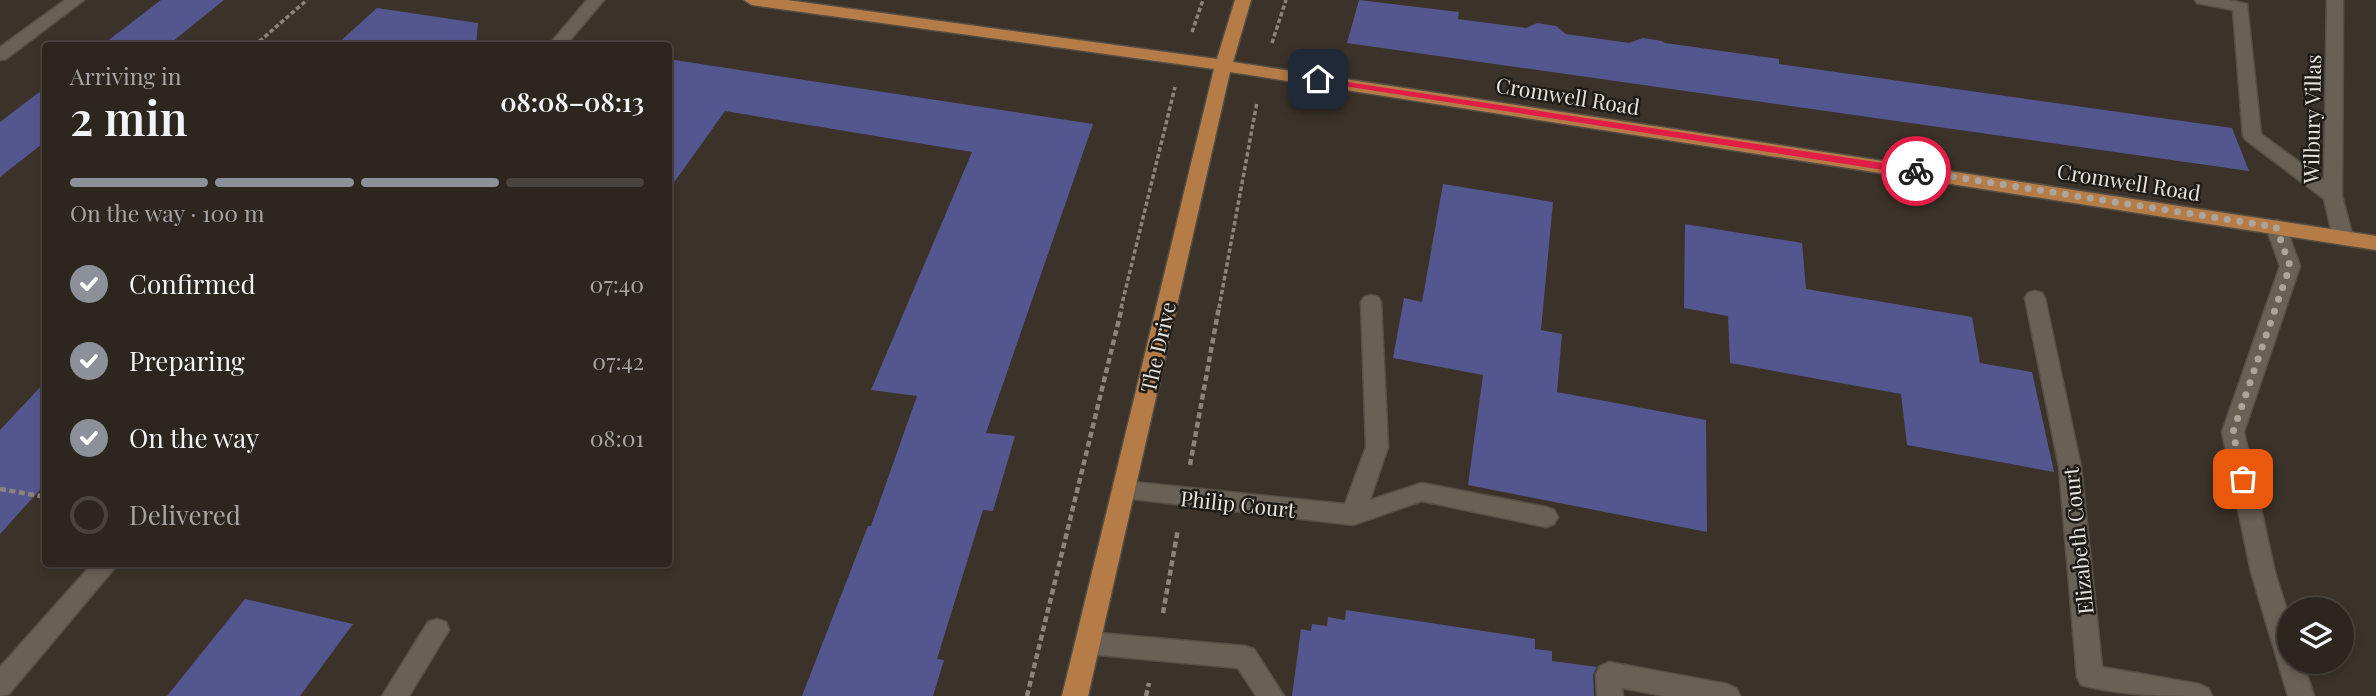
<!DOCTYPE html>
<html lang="en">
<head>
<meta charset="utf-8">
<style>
  body { margin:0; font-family:"Playfair Display",serif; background:#342e28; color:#f1f3f6; height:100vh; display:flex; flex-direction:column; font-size:26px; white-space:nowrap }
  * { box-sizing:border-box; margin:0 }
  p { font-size:23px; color:#a6a5a4 }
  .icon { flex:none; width:38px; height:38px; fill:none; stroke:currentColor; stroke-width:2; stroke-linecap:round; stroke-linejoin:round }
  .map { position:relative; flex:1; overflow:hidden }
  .details { position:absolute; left:42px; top:42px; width:630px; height:525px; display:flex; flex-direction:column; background:#2c261f; border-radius:7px; box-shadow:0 4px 10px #0003,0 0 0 2px #48433d }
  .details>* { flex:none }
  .controls { position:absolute; left:2277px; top:597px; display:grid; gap:14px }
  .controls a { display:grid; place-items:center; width:77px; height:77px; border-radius:50%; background:#2c261f; box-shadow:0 4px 10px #0003,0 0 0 2px #48433d; font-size:35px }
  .pin { position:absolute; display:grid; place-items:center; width:60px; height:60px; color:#fff; margin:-30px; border-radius:14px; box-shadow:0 4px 10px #0006 }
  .courier { position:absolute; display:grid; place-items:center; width:70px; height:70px; margin:-35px; border:5px solid #e11d48; border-radius:50%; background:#fff; color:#222; box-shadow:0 2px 9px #0007 }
  .head em { font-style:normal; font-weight:600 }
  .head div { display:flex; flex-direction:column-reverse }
  .head { display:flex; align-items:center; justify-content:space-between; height:119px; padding:0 28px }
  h1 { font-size:46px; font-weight:600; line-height:52px }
  .bar { display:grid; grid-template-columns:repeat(4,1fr); gap:10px 7px; align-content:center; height:84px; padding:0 28px }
  .bar i { height:9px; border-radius:5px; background:#48433d }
  .bar .current { background:#8c9099 }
  .bar p { grid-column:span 4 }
  ol { padding:0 28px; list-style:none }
  li { display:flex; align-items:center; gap:21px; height:77px }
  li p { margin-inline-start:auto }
  li .icon { padding:7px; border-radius:50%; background:#8c9099; color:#fff; stroke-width:4 }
  li:last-child { color:#a6a5a4 }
  li i { width:38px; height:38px; border:4px solid #48433d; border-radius:50% }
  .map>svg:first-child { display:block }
</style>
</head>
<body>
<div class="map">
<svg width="2376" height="696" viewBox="0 0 2376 696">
  <rect width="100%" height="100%" fill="#3b3329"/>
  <!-- building -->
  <g fill="#54568f">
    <polygon points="161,0 224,0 167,46 101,46"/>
    <polygon points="1359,0 1459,12 1458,19 1526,28 1537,23 1556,26 1566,34 1629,43 1643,38 1662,41 1665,43 1779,59 1779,64 2232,128 2249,171 1347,43"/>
    <polygon points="377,8 478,23 476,46 335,46"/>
    <polygon points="668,59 1093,124 986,433 1015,436 993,511 983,510 937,659 944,660 933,696 802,696 868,526 871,526 917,396 871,390 972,152 725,111 668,191"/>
    <polygon points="46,87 46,141 0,177 0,122"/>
    <polygon points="1443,184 1553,202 1541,330 1562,334 1557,392 1706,420 1707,532 1468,485 1483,375 1393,358 1404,298 1422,302"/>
    <polygon points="1685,224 1802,243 1806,289 1972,317 1980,363 2032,372 2054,472 1907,445 1901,394 1730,363 1728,316 1684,308"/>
    <polygon points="46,381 46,483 0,534 0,430"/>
    <polygon points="245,599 353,624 300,696 167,696"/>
    <polygon points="1346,610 1535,639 1535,649 1552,651 1552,661 1597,667 1593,674 1594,696 1292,696 1301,629 1311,631 1312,624 1327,626 1328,617 1345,620"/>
  </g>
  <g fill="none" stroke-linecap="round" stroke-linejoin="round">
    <defs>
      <g id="minor">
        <polygon points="65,0 84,0 6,59 0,60 0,47"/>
        <polygon points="587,0 604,0 565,46 548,46"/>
        <polygon points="2195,0 2229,0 2247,4 2261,134 2324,180 2327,0 2343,0 2342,196 2353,238 2350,243 2336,243 2333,238 2324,199 2246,140 2243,136 2233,10 2197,3"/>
        <polygon points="2276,220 2283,222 2286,227 2300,266 2244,432 2275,572 2289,617 2289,662 2303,662 2314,696 2288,696 2251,572 2222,432 2280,266 2266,227 2269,222"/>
        <path d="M 2035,291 L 2042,293 L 2045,298 L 2081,467 L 2102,667 L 2199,684 L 2208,688 L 2212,696 C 2169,696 2122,696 2081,685 L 2077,677 L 2059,467 L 2025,298 L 2028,293 Z"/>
        <polygon points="1371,295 1378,297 1381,302 1388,447 1370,500 1422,483 1546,507 1554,510 1558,517 1554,524 1546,527 1422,501 1353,525 1116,497 1113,490 1116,483 1124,481 1345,504 1366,447 1361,302 1364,297"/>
        <polygon points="92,564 118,564 9,694 0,696 0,667"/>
        <polygon points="437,619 446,622 449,630 409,696 382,696 428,622"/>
        <polygon points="1088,632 1245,646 1254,649 1284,696 1256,696 1238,668 1088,654 1079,651 1075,643 1079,635"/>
        <polygon points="1609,662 1727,684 1736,688 1740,696 1664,696 1622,688 1623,696 1597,696 1596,674 1600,666"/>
      </g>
      <polygon id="major" points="744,0 787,0 1217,59 1235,0 1251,0 1233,62 2376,236 2376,250 1230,72 1088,696 1062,696 1214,69 752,5"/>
    </defs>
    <!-- minor casing -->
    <use href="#minor" stroke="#554f46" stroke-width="3"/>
    <!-- major casing -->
    <use href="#major" stroke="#554f46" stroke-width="3"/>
    <!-- path-far1 -->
    <g stroke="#8a847b" stroke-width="3.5" stroke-dasharray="4.5 2.5" stroke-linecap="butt">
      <polyline points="1192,32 1203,0"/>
      <polyline points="1272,43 1286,0"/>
      <polyline points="254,46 307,0"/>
      <polyline points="1121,308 1175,87"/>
      <polyline points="1219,308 1257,102"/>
    </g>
    <!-- path -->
    <g stroke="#8a847b" stroke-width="4.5" stroke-dasharray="6 3.5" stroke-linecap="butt">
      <polyline points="1190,465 1219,307"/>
      <polyline points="0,489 46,497"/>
      <polyline points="1163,613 1178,529"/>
      <polyline points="1027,696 1122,307"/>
      <polyline points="1146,696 1149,683"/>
    </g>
    <!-- minor -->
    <use href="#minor" fill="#6a6156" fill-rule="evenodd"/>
    <!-- major -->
    <use href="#major" fill="#b67c47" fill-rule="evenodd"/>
  </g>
  <!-- route -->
  <polygon fill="#e11d48" points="1314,77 1916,168 1921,171 1916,175 1318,82 1314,82"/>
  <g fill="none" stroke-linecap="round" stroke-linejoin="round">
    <!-- done -->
    <polyline stroke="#aba59d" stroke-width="7" stroke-dasharray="0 12.6" points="1916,171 2276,227 2290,266 2233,432 2243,479"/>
  </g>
  <g text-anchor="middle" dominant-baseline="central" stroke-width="5" stroke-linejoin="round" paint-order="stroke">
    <!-- street labels -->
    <g font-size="21" fill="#e7e2dc" stroke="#1f1c17">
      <text transform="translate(1568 95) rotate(9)">Cromwell Road</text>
      <text transform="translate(2311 119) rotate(-89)">Wilbury Villas</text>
      <text transform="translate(2129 181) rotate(9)">Cromwell Road</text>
      <text transform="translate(1157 347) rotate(-77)">The Drive</text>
      <text transform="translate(1238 503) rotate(6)">Philip Court</text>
      <text transform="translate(2077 541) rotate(-96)">Elizabeth Court</text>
    </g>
  </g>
</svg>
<div class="controls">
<a><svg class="icon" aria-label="layers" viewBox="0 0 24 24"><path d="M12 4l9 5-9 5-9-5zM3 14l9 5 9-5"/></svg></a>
</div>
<div class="pin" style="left:2243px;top:479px;background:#ea580c"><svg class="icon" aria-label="bag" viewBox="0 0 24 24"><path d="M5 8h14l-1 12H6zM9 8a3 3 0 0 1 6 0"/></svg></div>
<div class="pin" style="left:1318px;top:79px;background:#1f2937"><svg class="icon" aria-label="home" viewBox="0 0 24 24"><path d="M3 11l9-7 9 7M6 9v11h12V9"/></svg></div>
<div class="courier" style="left:1916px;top:171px"><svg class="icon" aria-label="bike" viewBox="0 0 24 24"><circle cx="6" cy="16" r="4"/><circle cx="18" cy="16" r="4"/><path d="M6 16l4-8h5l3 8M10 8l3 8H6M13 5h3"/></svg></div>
<section class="details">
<div class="head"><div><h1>2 min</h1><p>Arriving in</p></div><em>08:08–08:13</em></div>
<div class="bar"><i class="current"></i><i class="current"></i><i class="current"></i><i></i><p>On the way · 100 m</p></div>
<ol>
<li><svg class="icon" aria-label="check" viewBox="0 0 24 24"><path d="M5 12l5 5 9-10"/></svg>Confirmed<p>07:40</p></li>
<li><svg class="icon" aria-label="check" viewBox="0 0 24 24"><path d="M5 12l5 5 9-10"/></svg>Preparing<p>07:42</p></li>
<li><svg class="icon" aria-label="check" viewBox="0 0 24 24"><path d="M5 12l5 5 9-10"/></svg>On the way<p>08:01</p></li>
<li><i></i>Delivered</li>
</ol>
</section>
</div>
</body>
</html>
